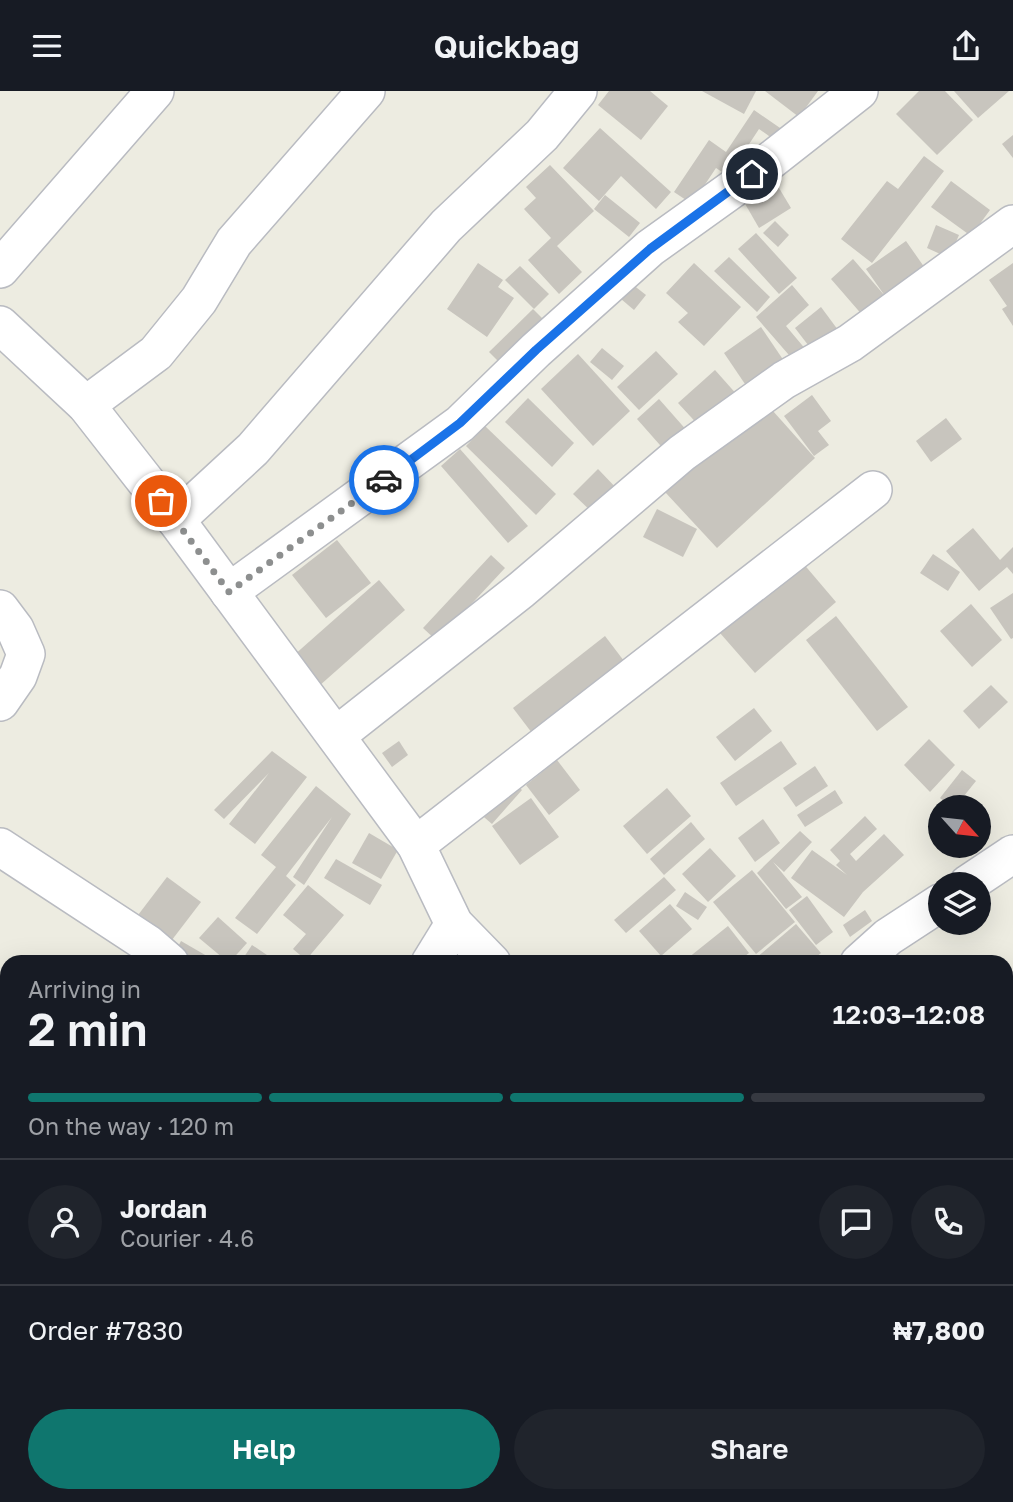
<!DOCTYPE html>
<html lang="en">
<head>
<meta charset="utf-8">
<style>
  body { margin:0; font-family:"Golos Text",sans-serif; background:#20242c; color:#f1f3f6; height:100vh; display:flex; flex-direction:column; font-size:26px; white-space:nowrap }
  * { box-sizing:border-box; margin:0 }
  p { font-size:23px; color:#9ea1a6 }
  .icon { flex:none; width:38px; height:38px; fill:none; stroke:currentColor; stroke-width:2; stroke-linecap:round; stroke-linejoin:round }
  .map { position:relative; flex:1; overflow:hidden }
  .side { position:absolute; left:0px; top:864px; width:1013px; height:548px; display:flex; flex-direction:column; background:#171b24; border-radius:21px 21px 0 0; box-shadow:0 7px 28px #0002 }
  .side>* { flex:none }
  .needle { width:46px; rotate:117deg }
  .tools { position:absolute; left:928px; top:704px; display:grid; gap:14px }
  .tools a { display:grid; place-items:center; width:63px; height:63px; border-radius:50%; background:#171b24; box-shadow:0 7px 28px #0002; font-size:35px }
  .pin { position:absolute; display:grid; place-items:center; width:60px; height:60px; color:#fff; margin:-30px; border:4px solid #fff; border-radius:50%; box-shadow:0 2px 7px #0007 }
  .courier { position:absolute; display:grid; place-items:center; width:70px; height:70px; margin:-35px; border:5px solid #1a73e8; border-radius:50%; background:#fff; color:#222; box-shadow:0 2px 9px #0007 }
  .head em { font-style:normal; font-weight:600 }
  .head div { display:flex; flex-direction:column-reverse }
  .head { display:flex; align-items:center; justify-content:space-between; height:119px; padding:0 28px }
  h1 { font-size:46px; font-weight:600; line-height:52px }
  .bar { display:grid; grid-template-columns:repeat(4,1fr); gap:10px 7px; align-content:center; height:84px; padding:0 28px }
  .bar i { height:9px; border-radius:5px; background:#363941 }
  .bar .active { background:#0f766e }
  .bar p { grid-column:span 4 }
  .line { display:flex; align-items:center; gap:18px; padding:0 28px; border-top:2px solid #363941 }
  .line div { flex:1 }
  .round { display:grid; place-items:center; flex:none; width:74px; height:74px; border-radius:37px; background:#20242c }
  .button { display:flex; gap:14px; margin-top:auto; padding:14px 28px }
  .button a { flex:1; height:80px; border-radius:42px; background:#0f766e; color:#fff; font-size:28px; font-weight:600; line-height:80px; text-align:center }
  .button a+a { background:#20242c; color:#f1f3f6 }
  header { display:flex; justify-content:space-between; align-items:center; height:91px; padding:0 28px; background:#171b24; font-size:32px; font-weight:600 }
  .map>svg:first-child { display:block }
</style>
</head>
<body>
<header><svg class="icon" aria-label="menu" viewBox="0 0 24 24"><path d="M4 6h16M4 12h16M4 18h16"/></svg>Quickbag<svg class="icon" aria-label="share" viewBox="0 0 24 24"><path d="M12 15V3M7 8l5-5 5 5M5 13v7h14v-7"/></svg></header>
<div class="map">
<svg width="1013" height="1411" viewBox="0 0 1013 1411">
  <rect width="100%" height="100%" fill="#edece1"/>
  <!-- building -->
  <g fill="#c8c5be">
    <polygon points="609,0 650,0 668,15 641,49 598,14"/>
    <polygon points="702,0 756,0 744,23"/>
    <polygon points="765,0 818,0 799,26"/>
    <polygon points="919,0 945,0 973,29 937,64 896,23"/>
    <polygon points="954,0 1009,0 978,27"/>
    <polygon points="754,19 783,39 776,50 759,38 728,85 716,77 692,113 674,101 709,49 726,61"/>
    <polygon points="600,37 671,101 656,118 621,85 599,110 563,77"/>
    <polygon points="1013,44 1013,67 1002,53"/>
    <polygon points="924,65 944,80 872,172 841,148 887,90 898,98"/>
    <polygon points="550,74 594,120 557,155 582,181 559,203 528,169 551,147 524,118 536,107 526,96"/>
    <polygon points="951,90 990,119 971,145 931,116"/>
    <polygon points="776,92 791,117 759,137 744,111"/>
    <polygon points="605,104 640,132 629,146 594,118"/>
    <polygon points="775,130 789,144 778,156 763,142"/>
    <polygon points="936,134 959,144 949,167 927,157"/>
    <polygon points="756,142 797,187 779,203 738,158"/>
    <polygon points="906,150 927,180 864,226 831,188 853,168 885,205 866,178"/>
    <polygon points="729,166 770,206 757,221 714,180"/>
    <polygon points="478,172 503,189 498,196 514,207 487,246 447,218"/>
    <polygon points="694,172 741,216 704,255 678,231 688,222 666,202"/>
    <polygon points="1013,172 1013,235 1002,218 1007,215 989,189"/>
    <polygon points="520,175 549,203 534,218 505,189"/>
    <polygon points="632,193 646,204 634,219 621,208"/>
    <polygon points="792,194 809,214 786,235 807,260 795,271 756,226"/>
    <polygon points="821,216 841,243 815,263 795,237"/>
    <polygon points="533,218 544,229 501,273 489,261"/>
    <polygon points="761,236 784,270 747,296 724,262"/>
    <polygon points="602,257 624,275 612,289 590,271"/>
    <polygon points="656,260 678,283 639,319 617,296"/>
    <polygon points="578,263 630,320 593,355 541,298"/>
    <polygon points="715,279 739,306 702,338 678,312"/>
    <polygon points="812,304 831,330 818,340 829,354 814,365 784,325"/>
    <polygon points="528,307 574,352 552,376 505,331"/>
    <polygon points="659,308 689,342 667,362 637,328"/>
    <polygon points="764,310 815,367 717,457 665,401"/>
    <polygon points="946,327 962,348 931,371 916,350"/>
    <polygon points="485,335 556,403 536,424 466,355"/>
    <polygon points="460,358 528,435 508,452 441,375"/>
    <polygon points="598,378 619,400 595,424 573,403"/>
    <polygon points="657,418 697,438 683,466 643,446"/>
    <polygon points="973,437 1000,469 1013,456 1013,483 1007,476 979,500 946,460"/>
    <polygon points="337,449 371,492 326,527 292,484"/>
    <polygon points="933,463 960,481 948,500 920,482"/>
    <polygon points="491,464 505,477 437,550 423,537"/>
    <polygon points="802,471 836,511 755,582 720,542"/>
    <polygon points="379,489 405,519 319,595 293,565"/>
    <polygon points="1013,502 1013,547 1011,548 990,517"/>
    <polygon points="971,513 1002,549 972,576 940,540"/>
    <polygon points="836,525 908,616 877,640 806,549"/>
    <polygon points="605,545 624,570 532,642 513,617"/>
    <polygon points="991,594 1008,611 979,638 963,620"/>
    <polygon points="754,617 772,640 735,670 716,646"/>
    <polygon points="929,648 955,674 930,701 904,674"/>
    <polygon points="399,650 408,664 392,676 382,662"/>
    <polygon points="781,650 797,673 736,715 720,692"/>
    <polygon points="272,660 307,686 255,753 229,733 269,682 224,728 214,719"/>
    <polygon points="557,669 580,699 549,724 526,694"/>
    <polygon points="815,675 828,695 796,716 783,697"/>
    <polygon points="962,679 976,690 955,716 951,716 940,707"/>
    <polygon points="509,687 522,699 492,733 478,721"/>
    <polygon points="316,695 351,723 304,794 293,786 332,726 286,785 296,794 257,843 235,827 276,776 261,764"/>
    <polygon points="667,697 691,725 647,763 623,735"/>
    <polygon points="835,699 843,712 805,736 797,724"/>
    <polygon points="531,707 559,746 520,774 492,735"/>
    <polygon points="865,725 877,738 850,763 856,770 884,743 904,764 863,801 844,826 791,787 812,759 847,784 836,774 840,770 830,759"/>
    <polygon points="763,728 780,752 755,771 738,747"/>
    <polygon points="691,731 705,748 664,784 650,768"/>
    <polygon points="800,740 812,751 784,781 773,771 802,806 786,818 757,782"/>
    <polygon points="369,742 398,759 381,788 352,772"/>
    <polygon points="710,757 736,785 708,811 682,783"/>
    <polygon points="336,768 382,794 370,814 324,787"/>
    <polygon points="752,779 795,831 756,863 713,811"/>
    <polygon points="167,786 201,811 165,858 132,832"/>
    <polygon points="664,786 676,799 626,842 614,829"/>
    <polygon points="308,794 344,824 306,869 293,858 306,843 283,824"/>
    <polygon points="685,801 707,816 698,829 676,815"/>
    <polygon points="807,805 833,841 816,854 789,819"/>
    <polygon points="670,813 692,838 661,865 639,840"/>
    <polygon points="865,819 872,830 850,846 843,834"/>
    <polygon points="218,826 247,852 229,872 199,847"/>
    <polygon points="796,833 821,862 809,872 759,872 756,867"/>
    <polygon points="728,835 749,862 736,872 691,872 688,867"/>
    <polygon points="181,850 219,872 170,871"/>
    <polygon points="252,854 267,864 262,872 240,872"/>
    <polygon points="1013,880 1013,929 1006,923 1006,887"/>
    <polygon points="1013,960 1013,1018 1006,1031 1006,972"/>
    <polygon points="1013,1090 1013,1115 1006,1112"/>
    <polygon points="0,1169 7,1172 7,1190 0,1205"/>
    <polygon points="1006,1230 1013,1234 1013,1289 1006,1285"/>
    <polygon points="0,1300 7,1304 7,1327 0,1323"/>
    <polygon points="0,1377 7,1381 7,1405 39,1405 36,1411 0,1411"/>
    <polygon points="177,1405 205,1405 203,1411 174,1411"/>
    <polygon points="237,1405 275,1405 272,1411 234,1411"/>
    <polygon points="278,1405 294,1405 292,1411 276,1411"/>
    <polygon points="513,1405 546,1405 543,1411 523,1411"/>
    <polygon points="651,1405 699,1405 696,1411 648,1411"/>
    <polygon points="749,1405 788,1405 786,1411 747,1411"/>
    <polygon points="890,1405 912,1405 911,1411 889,1411"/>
  </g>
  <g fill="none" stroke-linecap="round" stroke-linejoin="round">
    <defs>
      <g id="minor">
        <polyline points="0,178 155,0"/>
        <polyline points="0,234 86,314 176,429 416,754 454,833 492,872"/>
        <polyline points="86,314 156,262 199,209 234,151 366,0"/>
        <polyline points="176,429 253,358 446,135 542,44 578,0"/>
        <polyline points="229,501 460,333 536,259 650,157 752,84 859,0"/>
        <polyline points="0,518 15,538 26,563 18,585 0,611"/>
        <polyline points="337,644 521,499 682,362 784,289 850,252 1013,133"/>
        <polyline points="416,754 873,399"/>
        <polyline points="0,756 148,853 170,872"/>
        <polyline points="968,793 1013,763"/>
        <polyline points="430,872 454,833"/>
        <polyline points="859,872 888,846 940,812"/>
        <polyline points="0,1139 7,1140"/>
        <polyline points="1006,1307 1013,1309"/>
        <polyline points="155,1411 158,1405"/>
        <polyline points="588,1411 591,1405"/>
      </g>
    </defs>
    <!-- minor casing -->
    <use href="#minor" stroke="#b9bbc1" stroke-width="40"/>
    <!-- minor -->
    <use href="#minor" stroke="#fff" stroke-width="37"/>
  </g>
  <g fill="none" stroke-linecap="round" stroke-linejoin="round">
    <!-- done -->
    <polyline stroke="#8d8f8f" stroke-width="7" stroke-dasharray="0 12.6" points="161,410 229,501 384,389"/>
    <!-- route -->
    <polyline stroke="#1a73e8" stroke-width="9" points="384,389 460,332 536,259 650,158 752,83"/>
  </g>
</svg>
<div class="tools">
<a><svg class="needle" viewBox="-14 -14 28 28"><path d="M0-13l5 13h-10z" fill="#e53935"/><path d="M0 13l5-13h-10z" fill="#9ea1a6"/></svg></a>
<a><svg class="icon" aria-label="layers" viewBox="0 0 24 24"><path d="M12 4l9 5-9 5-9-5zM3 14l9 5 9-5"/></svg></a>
</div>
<div class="pin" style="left:161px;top:410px;background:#ea580c"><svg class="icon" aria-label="bag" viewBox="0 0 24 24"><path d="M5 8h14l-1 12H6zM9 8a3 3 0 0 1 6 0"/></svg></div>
<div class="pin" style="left:752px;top:83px;background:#1f2937"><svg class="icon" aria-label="home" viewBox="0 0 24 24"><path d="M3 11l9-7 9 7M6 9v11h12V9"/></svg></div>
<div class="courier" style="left:384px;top:389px"><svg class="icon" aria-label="car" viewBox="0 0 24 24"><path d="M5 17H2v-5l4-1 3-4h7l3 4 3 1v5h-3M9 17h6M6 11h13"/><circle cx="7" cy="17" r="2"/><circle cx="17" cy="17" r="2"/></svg></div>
<section class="side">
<div class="head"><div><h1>2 min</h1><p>Arriving in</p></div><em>12:03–12:08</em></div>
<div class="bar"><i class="active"></i><i class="active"></i><i class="active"></i><i></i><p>On the way · 120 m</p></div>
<div class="line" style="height:126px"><a class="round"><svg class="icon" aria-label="person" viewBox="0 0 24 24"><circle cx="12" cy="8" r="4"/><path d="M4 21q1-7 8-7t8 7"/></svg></a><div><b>Jordan</b><p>Courier · 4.6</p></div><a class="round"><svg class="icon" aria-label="chat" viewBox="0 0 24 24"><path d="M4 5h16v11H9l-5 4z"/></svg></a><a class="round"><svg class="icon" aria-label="phone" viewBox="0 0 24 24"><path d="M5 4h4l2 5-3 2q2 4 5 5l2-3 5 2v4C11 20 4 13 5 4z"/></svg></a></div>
<div class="line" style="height:91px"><div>Order #7830</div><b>₦7,800</b></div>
<div class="button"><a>Help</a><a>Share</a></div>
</section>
</div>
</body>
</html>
